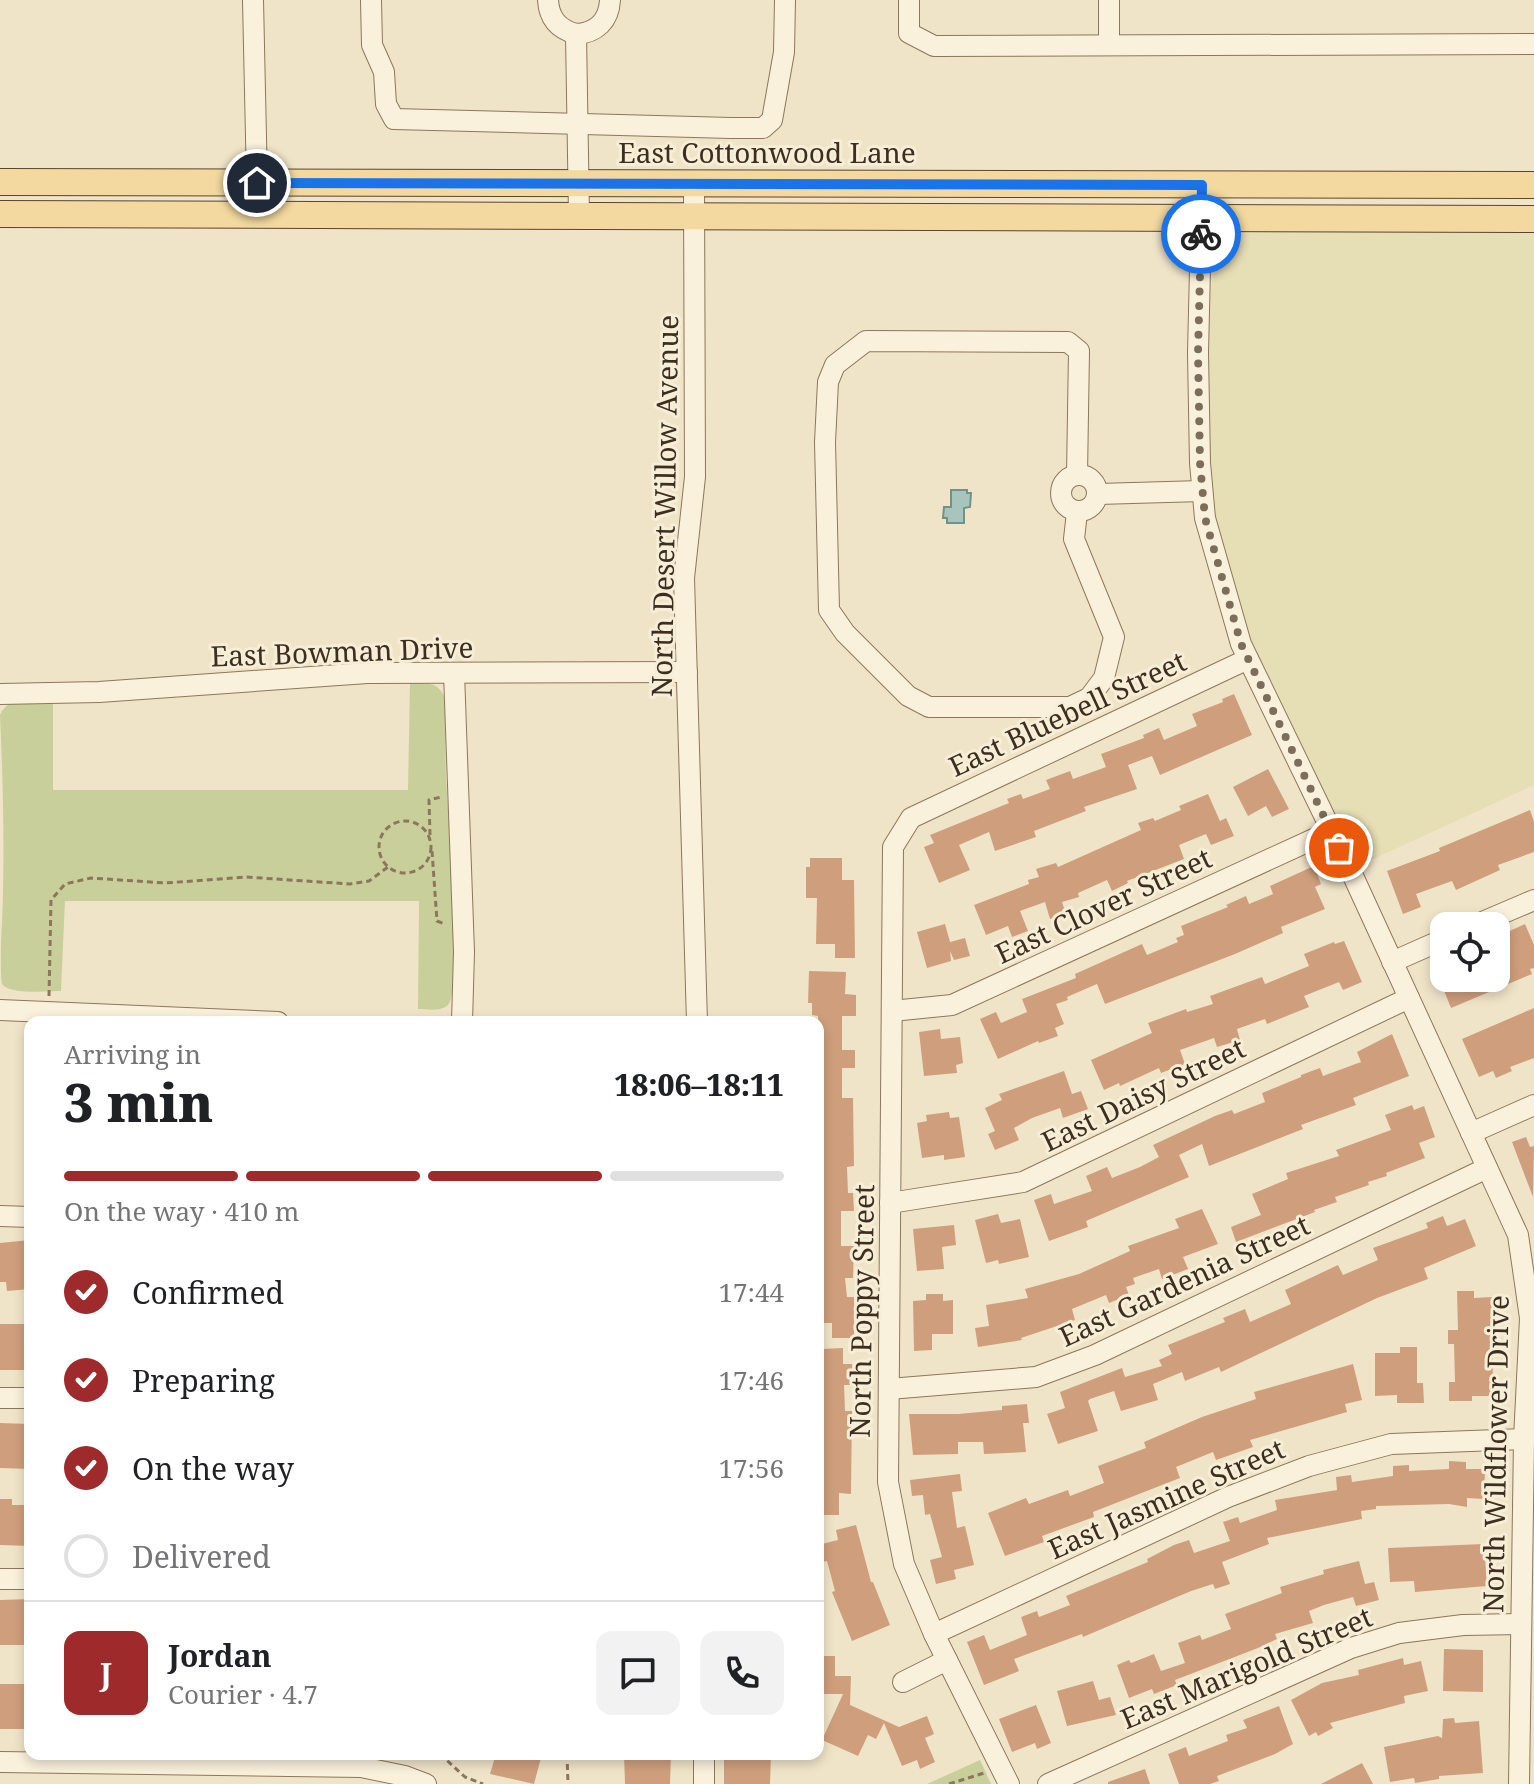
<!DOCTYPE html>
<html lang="en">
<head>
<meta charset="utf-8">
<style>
  body { margin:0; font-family:"Noto Serif",serif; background:#f2f2f2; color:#202124; height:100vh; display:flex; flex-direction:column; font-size:30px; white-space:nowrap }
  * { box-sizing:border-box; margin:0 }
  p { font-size:26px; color:#757577 }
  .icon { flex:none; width:44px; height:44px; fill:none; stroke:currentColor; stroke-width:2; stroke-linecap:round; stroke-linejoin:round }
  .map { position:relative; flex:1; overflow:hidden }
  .drawer { position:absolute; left:24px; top:1016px; width:800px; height:744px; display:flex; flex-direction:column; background:#fff; border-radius:16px; box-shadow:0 4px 12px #0003 }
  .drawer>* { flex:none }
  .tools { position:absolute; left:1430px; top:912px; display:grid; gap:16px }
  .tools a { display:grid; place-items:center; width:80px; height:80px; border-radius:16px; background:#fff; box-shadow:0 4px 12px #0003; font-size:40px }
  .pin { position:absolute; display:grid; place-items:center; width:68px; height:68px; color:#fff; margin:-34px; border:4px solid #fff; border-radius:50%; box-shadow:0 2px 8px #0007 }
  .courier { position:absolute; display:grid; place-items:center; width:80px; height:80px; margin:-40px; border:6px solid #1a73e8; border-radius:50%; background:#fff; color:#222; box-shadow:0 2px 10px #0007 }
  .head em { font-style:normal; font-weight:800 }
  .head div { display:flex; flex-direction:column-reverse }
  .head { display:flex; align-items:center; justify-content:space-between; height:136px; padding:0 40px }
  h1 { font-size:52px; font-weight:800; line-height:60px }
  .bar { display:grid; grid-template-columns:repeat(4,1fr); gap:12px 8px; align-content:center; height:96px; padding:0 40px }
  .bar i { height:10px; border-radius:6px; background:#e0e0e0 }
  .bar .on { background:#9e2a2b }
  .bar p { grid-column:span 4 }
  .line { display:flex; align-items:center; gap:20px; padding:0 40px; border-top:2px solid #e0e0e0 }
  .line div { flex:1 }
  .round { display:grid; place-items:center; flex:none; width:84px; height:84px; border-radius:16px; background:#f2f2f2 }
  ol { padding:0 40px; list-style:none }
  li { display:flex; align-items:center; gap:24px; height:88px }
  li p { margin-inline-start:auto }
  li .icon { padding:8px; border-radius:50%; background:#9e2a2b; color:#fff; stroke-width:4 }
  li:last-child { color:#757577 }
  li i { width:44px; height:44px; border:4px solid #e0e0e0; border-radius:50% }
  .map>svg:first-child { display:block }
</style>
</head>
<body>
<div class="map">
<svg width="1534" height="1784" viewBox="0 0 1534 1784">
  <rect width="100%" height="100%" fill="#f0e4c8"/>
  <!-- farmland -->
  <polygon fill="#e6deb5" points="1534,227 1534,785 1354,868 1254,658 1213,515 1207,455 1208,306 1219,241 1229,229"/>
  <!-- green -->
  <g fill="#c9cf9b">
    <path d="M 410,683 C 427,683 438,681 445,698 C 446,724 445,751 446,778 C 448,810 463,989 448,1005 C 441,1012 427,1009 418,1009 L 419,901 L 65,901 L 61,991 C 47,991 10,995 2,984 C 0,975 1,935 2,923 C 5,853 3,784 0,715 C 9,694 33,701 53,701 L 53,790 L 408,790 Z"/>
    <polygon points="980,1760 991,1784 927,1784"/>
  </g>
  <!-- water -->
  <polygon fill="#a9c4bc" stroke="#6f938a" stroke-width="2" points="951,490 967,490 967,493 971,493 970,507 964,508 964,523 947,523 947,518 943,518 944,507 951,507"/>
  <!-- building -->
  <g fill="#cf9f7d">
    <polygon points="1234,694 1252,735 1160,775 1152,756 1128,765 1137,789 1084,807 1086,811 1034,831 1036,837 995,851 989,832 959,845 970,870 939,883 924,847 934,843 930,835 1009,803 1007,799 1021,794 1023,799 1050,789 1046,780 1070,771 1073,779 1106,767 1101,754 1144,738 1143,735 1159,728 1164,740 1197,726 1192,714 1223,702 1222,699"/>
    <polygon points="1268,769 1289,809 1272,817 1266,806 1248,816 1233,787"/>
    <polygon points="1208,794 1220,821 1226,818 1234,836 1211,845 1206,834 1179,845 1184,859 1127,881 1128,883 1112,891 1107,880 1078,893 1079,897 1062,902 1066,914 1050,919 1045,902 1020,911 1028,931 1012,937 1008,926 986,935 974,905 1029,884 1028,880 1039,877 1036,869 1056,863 1058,867 1141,830 1138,823 1153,818 1155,821 1181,810 1179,806"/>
    <polygon points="1530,810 1534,822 1534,852 1498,865 1500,870 1456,890 1452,881 1416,894 1421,907 1403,914 1387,871 1440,851 1439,848"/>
    <polygon points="810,858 842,858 842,880 854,880 855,958 835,958 835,944 816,944 817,898 806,898 806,867 810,867"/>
    <polygon points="1314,866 1321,884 1315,887 1325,909 1281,927 1283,933 1235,954 1105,1004 1097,984 1067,997 1068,1000 1056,1004 1064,1024 1055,1028 1058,1036 1039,1043 1038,1041 998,1059 980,1019 996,1012 1001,1023 1027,1012 1022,999 1076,978 1075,974 1142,944 1147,955 1178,942 1176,938 1184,935 1181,926 1228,907 1226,905 1246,896 1249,904 1273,894 1270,886"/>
    <polygon points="945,924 950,942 965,938 970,956 954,960 950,951 951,961 927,968 917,932"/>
    <polygon points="1525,924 1534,945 1534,968 1530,969 1532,974 1451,1008 1439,978 1496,978 1496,947 1507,942 1503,934"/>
    <polygon points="1344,941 1362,982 1343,990 1339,982 1304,996 1309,1007 1267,1024 1265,1019 1237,1029 1240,1040 1217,1047 1214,1038 1180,1050 1185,1064 1161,1073 1159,1068 1120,1086 1119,1083 1104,1090 1091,1060 1152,1033 1148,1023 1186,1009 1187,1012 1213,1004 1210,996 1262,977 1265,984 1309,966 1304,954 1334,942 1335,944"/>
    <polygon points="809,971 846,972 845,994 856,995 856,1016 842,1016 842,1050 855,1050 855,1068 842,1068 842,1098 853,1098 854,1166 847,1167 848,1193 853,1193 854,1211 841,1211 841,1246 854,1246 853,1278 845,1278 847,1297 854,1297 854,1338 832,1338 832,1323 818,1323 818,1016 812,1015 812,1003 808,1003"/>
    <polygon points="1534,1008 1534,1058 1510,1067 1512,1071 1496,1078 1493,1071 1479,1077 1462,1039"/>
    <polygon points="940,1029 941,1039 960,1037 963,1063 956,1065 957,1073 924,1076 919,1032"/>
    <polygon points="1392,1034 1409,1076 1353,1098 1356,1105 1301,1125 1303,1129 1209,1166 1202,1144 1179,1155 1189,1177 1086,1221 1088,1227 1049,1241 1034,1200 1051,1194 1054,1204 1092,1191 1086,1176 1107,1167 1112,1178 1140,1167 1159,1157 1153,1145 1215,1116 1232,1110 1234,1114 1265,1102 1262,1093 1301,1077 1301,1075 1320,1068 1323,1076 1361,1062 1357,1052"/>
    <polygon points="1064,1071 1072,1094 1081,1091 1088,1109 1063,1118 1060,1108 1032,1118 1014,1128 1019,1140 995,1150 988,1134 995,1131 985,1108 1002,1100 999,1094"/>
    <polygon points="1412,1105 1414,1110 1424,1106 1435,1137 1419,1143 1425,1158 1386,1173 1387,1176 1368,1182 1369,1185 1335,1197 1337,1202 1314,1210 1315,1212 1236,1242 1231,1227 1261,1215 1252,1194 1288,1179 1286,1173 1339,1156 1336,1150 1391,1130 1385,1115"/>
    <polygon points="949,1112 950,1118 959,1117 965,1157 944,1160 944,1155 922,1158 917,1123 927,1121 926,1115"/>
    <polygon points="1526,1137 1530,1147 1534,1146 1533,1197 1512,1142"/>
    <polygon points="1202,1209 1218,1244 1183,1257 1188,1269 1162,1279 1159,1269 1133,1278 1135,1284 1126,1287 1129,1295 1109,1303 1106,1295 1072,1309 1075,1320 1021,1338 1022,1340 978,1347 975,1328 989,1326 986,1305 1028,1298 1025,1289 1079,1274 1130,1251 1128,1246 1179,1228 1175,1219"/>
    <polygon points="998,1214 1001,1223 1020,1219 1029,1257 999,1264 998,1260 986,1263 975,1220"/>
    <polygon points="1443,1216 1447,1226 1465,1219 1476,1246 1424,1268 1428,1279 1377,1298 1221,1372 1219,1367 1185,1381 1182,1372 1153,1384 1158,1400 1121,1411 1114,1391 1090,1399 1088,1401 1098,1431 1058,1444 1047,1414 1065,1408 1060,1392 1122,1368 1125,1377 1162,1366 1159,1360 1172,1354 1168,1345 1225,1322 1223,1318 1245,1309 1250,1322 1291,1304 1285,1290 1338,1265 1343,1275 1378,1260 1373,1248 1428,1228 1426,1223"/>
    <polygon points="954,1225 956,1245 942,1247 944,1269 917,1271 913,1229"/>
    <polygon points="30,1240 30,1289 7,1291 6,1282 0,1282 0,1243"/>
    <polygon points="1457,1291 1474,1291 1474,1298 1492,1297 1493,1396 1472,1396 1472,1401 1449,1401 1449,1382 1455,1382 1454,1344 1448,1344 1448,1330 1458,1330"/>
    <polygon points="926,1294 943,1294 943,1301 953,1300 953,1334 932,1334 932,1350 914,1351 913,1301 926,1300"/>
    <rect x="0" y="1324" width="30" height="46"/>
    <polygon points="1400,1347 1417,1347 1417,1383 1423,1383 1424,1403 1397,1403 1397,1395 1375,1396 1375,1353 1400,1353"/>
    <polygon points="843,1348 843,1364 852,1364 853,1385 844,1385 845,1411 852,1411 851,1494 839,1493 839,1515 818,1515 818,1474 823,1474 823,1441 818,1441 818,1363 822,1363 822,1349"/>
    <polygon points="1353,1364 1362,1400 1345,1404 1347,1412 1250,1440 1253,1447 1216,1460 1213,1452 1176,1467 1180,1478 1093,1512 1094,1517 1042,1536 1044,1542 1005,1556 988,1513 1026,1498 1029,1504 1068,1490 1070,1496 1104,1483 1098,1466 1146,1448 1144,1442 1202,1417 1256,1399 1254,1392"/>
    <polygon points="1027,1404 1029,1423 1023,1423 1026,1452 984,1454 983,1442 958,1442 958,1454 913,1455 909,1414 958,1414 1002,1410 1002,1406"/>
    <polygon points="0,1423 30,1424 30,1469 0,1468"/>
    <polygon points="1449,1461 1466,1462 1466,1469 1485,1469 1484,1499 1467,1498 1467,1507 1449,1504 1376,1506 1376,1509 1361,1511 1362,1519 1267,1538 1269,1544 1222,1562 1230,1584 1215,1589 1213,1584 1191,1591 1083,1637 1082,1634 1014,1659 1019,1671 984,1685 967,1642 984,1635 990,1650 1027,1635 1021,1617 1037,1611 1039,1617 1070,1605 1066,1596 1148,1562 1147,1559 1174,1545 1189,1540 1194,1553 1230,1541 1223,1522 1238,1517 1240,1523 1277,1510 1275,1500 1337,1490 1336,1477 1351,1475 1352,1482 1393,1476 1393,1466 1409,1465 1409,1471 1449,1469"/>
    <polygon points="960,1474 962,1491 952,1492 957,1528 965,1526 974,1565 954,1570 956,1579 936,1584 930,1560 942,1557 930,1514 925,1515 923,1495 912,1496 910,1480"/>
    <polygon points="0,1499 12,1499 12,1505 30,1505 30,1546 0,1545"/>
    <polygon points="856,1525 871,1582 873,1582 890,1625 852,1641 832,1592 835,1591 827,1561 818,1563 818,1545 838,1540 836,1530"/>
    <polygon points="1484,1544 1487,1586 1415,1592 1414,1581 1390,1582 1388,1548"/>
    <polygon points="1359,1561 1365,1584 1374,1582 1379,1600 1356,1606 1353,1597 1324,1605 1309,1611 1313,1623 1275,1634 1277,1639 1258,1648 1175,1680 1177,1685 1154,1694 1152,1689 1129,1698 1117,1665 1129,1660 1131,1663 1154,1654 1161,1671 1185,1663 1178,1643 1200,1635 1202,1640 1231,1629 1225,1614 1282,1593 1280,1587 1324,1574 1323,1570"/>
    <polygon points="30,1599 30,1645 0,1645 0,1600"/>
    <polygon points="1444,1649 1483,1650 1483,1692 1443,1691"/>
    <polygon points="818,1656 835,1656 835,1676 851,1676 850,1705 899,1727 927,1716 934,1734 925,1738 935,1762 920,1769 917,1760 902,1766 884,1723 876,1739 868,1735 858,1756 822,1740 843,1694 818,1694"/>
    <polygon points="1403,1658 1404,1665 1421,1661 1428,1691 1404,1696 1405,1703 1330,1723 1333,1728 1318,1736 1316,1732 1309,1736 1291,1700 1322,1683 1359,1675 1358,1670"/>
    <polygon points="1093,1681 1099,1700 1110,1697 1116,1715 1067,1726 1057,1691"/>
    <rect x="0" y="1684" width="30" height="45"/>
    <polygon points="1036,1705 1051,1743 1037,1749 1035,1743 1012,1752 999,1719"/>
    <polygon points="1279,1706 1293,1744 1275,1754 1217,1776 1219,1781 1210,1784 1179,1784 1168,1754 1186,1747 1189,1756 1228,1741 1226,1735 1247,1728 1243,1720"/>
    <polygon points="1454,1718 1455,1723 1479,1721 1483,1773 1439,1776 1439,1779 1415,1783 1414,1778 1390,1782 1384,1747 1438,1736 1442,1738 1443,1719"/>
    <polygon points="496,1754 542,1754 534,1784 490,1774"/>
    <polygon points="624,1754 671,1754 670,1784 625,1784"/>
    <polygon points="724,1754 771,1754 770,1784 724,1784"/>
    <polygon points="1362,1763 1373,1784 1321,1784"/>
    <polygon points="1145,1769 1150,1784 1108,1784 1108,1782"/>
  </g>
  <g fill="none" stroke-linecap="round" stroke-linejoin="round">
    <defs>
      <g id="minor">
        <polyline points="253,0 257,183"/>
        <polyline points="371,0 372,45 384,72 386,104 394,119 731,128 763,128 772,120 784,52 785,0"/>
        <path d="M 548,0 C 549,18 558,29 576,34 C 596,33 609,21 610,0"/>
        <polyline points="909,0 909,33 934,46 1534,44"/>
        <polyline points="576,34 579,215"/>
        <polyline points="1109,45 1109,0"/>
        <polyline points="694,184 695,477 684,578 697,1022"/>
        <polyline points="1202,185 1198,353 1200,463 1205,518 1241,644 1348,865 1518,1235 1530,1318 1524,1439 1519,1784"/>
        <circle cx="1079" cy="493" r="18"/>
        <polyline points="1098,494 1202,491"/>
        <polyline points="1077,512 1074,539 1114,637 1104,678 1089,698 1070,707 929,707 908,696 845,633 829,610 825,442 828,382 835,365 866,341 1068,342 1079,351 1077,475"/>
        <polyline points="454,673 464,952 462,1022"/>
        <polyline points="0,694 99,692 367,673 687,672"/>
        <polyline points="1473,926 1534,900"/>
        <polyline points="1392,962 1444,939"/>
        <polyline points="0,1010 278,1022"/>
        <polyline points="892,1011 952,1005 1331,831"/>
        <polyline points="1471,1133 1534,1105"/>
        <polyline points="890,1203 1023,1182 1409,998"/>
        <polyline points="0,1216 30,1217"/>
        <polyline points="889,1389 1036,1377 1095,1355 1487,1168"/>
        <polyline points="0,1398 30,1398"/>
        <polyline points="0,1579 30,1579"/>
        <polyline points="934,1634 1228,1497 1309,1466 1391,1444 1524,1439"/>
        <polyline points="903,1682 947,1660"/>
        <polyline points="0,1762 361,1767 405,1776 426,1784"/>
        <polyline points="704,1784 704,1754"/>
        <polyline points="1009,1784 934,1634 904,1564 888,1482 893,847 911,818 1248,659"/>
        <polyline points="1048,1784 1351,1648 1399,1633 1463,1625 1521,1624"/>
      </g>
      <g id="major">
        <polyline points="0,182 1534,185"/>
        <polyline points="0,214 1534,219"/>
      </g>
    </defs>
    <!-- minor casing -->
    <use href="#minor" stroke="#8d765c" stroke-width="22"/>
    <!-- major casing -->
    <use href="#major" stroke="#5b4430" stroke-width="28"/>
    <!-- path -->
    <g stroke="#8d765c" stroke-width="3" stroke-dasharray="6 4" stroke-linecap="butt">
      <circle cx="405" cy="847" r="26"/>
      <polyline points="430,835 429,800 441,797"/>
      <polyline points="432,851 437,921 445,924"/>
      <polyline points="49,996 51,900 65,884 91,878 165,883 246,877 350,884 369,881 388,867"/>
      <polyline points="440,1754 465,1777 483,1784"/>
      <polyline points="567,1754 568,1784"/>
      <polyline points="949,1784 984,1773"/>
    </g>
    <!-- minor -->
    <use href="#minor" stroke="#faf1dc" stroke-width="20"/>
    <!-- major -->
    <use href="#major" stroke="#f3d9a0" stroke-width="26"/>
  </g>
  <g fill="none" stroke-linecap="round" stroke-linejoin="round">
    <!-- done -->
    <polyline stroke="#7c6e5b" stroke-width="8" stroke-dasharray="0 14.4" points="1201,234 1198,353 1200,463 1205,518 1241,644 1339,848"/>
    <!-- route -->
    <polyline stroke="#1a73e8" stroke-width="10" points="257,183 1202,185 1201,234"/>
  </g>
  <g text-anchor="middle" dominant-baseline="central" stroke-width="6" stroke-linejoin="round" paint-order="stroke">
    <!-- street labels -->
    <g font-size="28" fill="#3d2e20" stroke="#f7eed8">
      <text x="767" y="152">East Cottonwood Lane</text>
      <text transform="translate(664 506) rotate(-89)">North Desert Willow Avenue</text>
      <text transform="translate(342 651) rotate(-2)">East Bowman Drive</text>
      <text transform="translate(1067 713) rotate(-25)">East Bluebell Street</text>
      <text transform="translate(1103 905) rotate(-25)">East Clover Street</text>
      <text transform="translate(1143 1094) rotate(-26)">East Daisy Street</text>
      <text transform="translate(1184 1280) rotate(-25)">East Gardenia Street</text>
      <text transform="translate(861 1311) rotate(-89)">North Poppy Street</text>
      <text transform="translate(1495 1454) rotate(-89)">North Wildflower Drive</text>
      <text transform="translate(1166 1498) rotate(-24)">East Jasmine Street</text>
      <text transform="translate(1246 1667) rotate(-23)">East Marigold Street</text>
    </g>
  </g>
</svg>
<div class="tools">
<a><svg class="icon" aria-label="locate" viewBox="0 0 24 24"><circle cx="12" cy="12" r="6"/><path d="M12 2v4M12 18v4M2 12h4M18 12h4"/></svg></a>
</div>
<div class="pin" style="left:1339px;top:848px;background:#ea580c"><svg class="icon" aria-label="bag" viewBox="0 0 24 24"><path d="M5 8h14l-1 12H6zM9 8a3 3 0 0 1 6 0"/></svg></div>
<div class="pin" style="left:257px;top:183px;background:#1f2937"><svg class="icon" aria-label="home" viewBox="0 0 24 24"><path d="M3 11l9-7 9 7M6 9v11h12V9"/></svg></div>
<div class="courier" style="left:1201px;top:234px"><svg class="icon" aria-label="bike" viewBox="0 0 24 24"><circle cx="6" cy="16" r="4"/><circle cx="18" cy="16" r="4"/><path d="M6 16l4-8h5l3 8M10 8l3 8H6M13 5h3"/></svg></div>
<section class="drawer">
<div class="head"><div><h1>3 min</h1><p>Arriving in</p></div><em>18:06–18:11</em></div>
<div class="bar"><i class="on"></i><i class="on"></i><i class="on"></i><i></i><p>On the way · 410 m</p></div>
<ol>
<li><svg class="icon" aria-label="check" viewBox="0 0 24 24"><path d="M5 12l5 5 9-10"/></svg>Confirmed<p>17:44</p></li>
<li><svg class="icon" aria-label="check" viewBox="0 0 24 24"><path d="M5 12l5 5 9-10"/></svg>Preparing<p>17:46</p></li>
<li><svg class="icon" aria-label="check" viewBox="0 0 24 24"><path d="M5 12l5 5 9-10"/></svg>On the way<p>17:56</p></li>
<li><i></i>Delivered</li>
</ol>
<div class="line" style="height:144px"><b class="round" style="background:#9e2a2b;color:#fff">J</b><div><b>Jordan</b><p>Courier · 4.7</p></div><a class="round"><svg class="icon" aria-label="chat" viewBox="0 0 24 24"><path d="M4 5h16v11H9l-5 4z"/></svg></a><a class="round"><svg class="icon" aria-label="phone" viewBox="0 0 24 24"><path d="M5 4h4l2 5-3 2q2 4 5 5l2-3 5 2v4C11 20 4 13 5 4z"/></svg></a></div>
</section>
</div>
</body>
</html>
